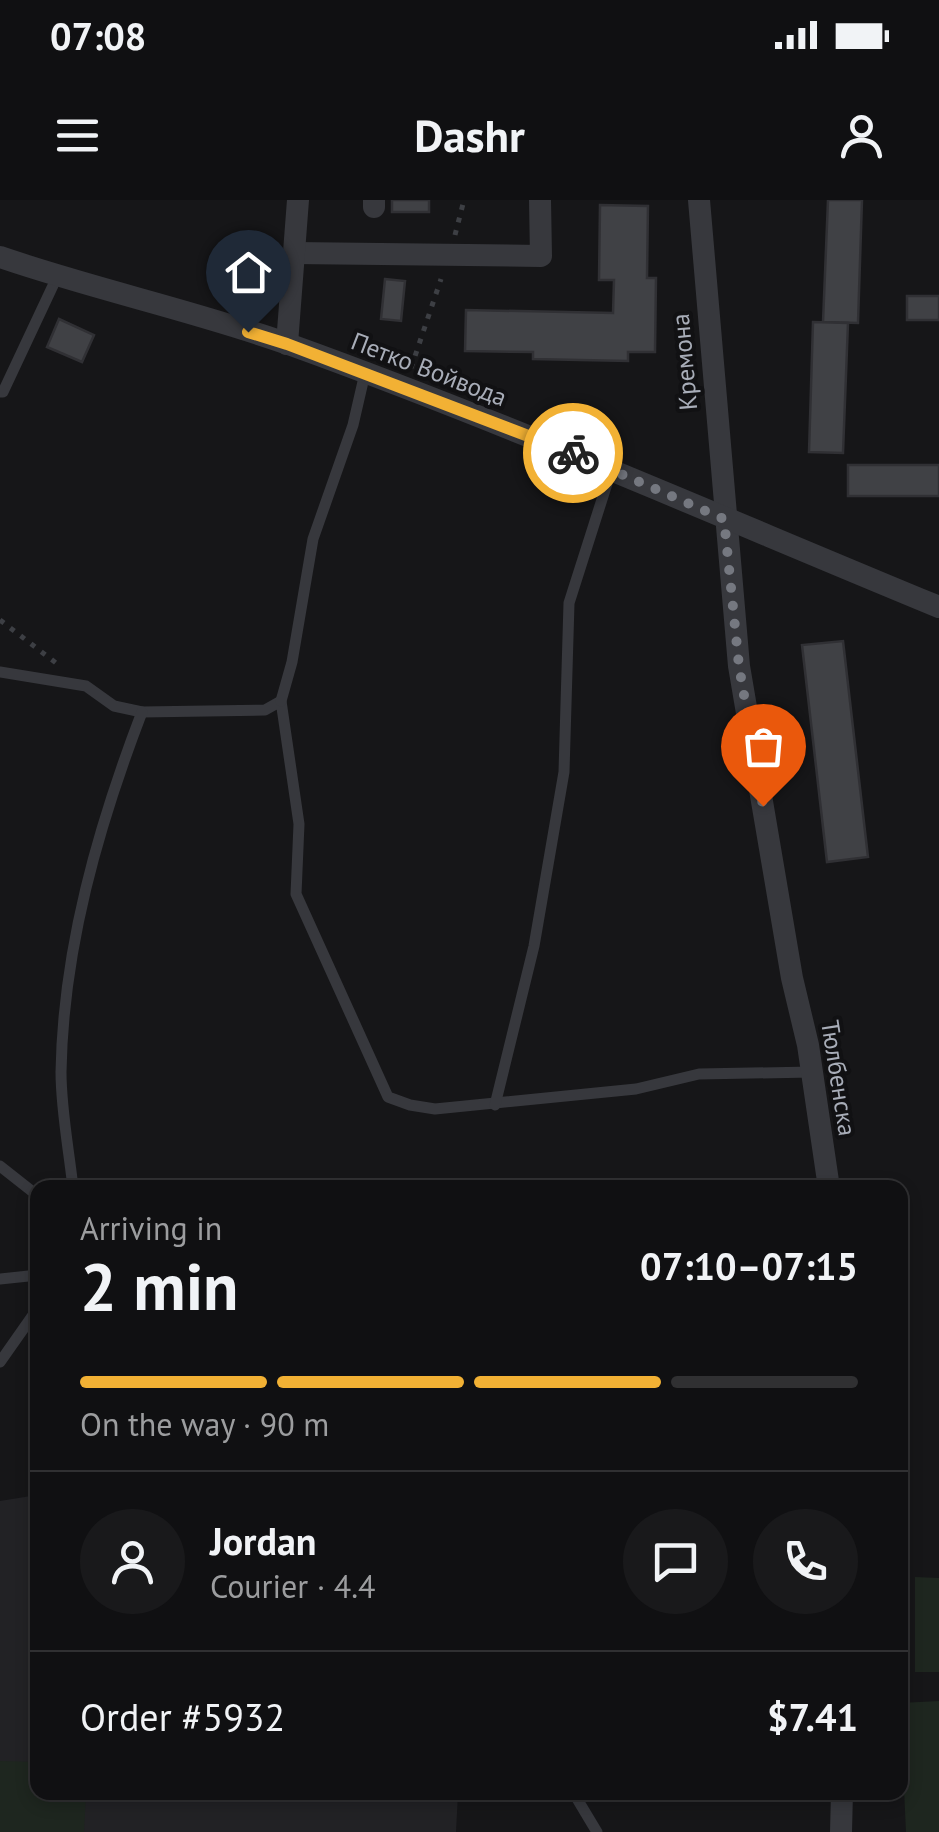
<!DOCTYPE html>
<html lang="en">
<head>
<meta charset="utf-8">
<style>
  body { margin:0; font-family:"PT Sans",sans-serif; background:#19191b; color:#f1f3f6; height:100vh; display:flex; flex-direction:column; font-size:38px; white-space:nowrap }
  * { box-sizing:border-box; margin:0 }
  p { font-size:32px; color:#9c9d9f }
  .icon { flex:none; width:55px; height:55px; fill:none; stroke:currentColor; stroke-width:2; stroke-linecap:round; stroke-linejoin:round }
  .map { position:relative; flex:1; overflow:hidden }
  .side { position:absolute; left:30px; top:980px; width:878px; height:620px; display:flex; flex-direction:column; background:#101012; border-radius:20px; box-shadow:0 5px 15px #0003,0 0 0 2px #303032 }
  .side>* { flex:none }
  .pin { position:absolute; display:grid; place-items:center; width:85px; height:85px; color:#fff; margin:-102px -42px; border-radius:50% 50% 50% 0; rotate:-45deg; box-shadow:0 0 10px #0007 }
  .pin .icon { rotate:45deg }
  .courier { position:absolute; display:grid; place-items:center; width:100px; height:100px; margin:-50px; border:8px solid #f2b134; border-radius:50%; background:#fff; color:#222; box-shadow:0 2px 12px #0007 }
  .headline em { font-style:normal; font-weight:700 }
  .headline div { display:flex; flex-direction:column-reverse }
  .headline { display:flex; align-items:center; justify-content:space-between; height:170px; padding:0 50px }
  h1 { font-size:65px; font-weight:700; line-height:75px }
  .bar { display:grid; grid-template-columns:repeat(4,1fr); gap:15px 10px; align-content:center; height:120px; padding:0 50px }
  .bar i { height:12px; border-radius:8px; background:#303032 }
  .bar .active { background:#f2b134 }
  .bar p { grid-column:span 4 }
  .line { display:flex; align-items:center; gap:25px; padding:0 50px; border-top:2px solid #303032 }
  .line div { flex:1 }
  .round { display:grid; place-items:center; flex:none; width:105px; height:105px; border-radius:52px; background:#19191b }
  .status { display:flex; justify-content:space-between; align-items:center; height:70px; padding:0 50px; background:#101012; direction:ltr }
  .status svg { height:28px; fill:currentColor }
  header { display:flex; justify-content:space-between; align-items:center; height:130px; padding:0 50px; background:#101012; font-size:45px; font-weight:700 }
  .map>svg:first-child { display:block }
</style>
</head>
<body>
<div class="status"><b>07:08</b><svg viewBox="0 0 49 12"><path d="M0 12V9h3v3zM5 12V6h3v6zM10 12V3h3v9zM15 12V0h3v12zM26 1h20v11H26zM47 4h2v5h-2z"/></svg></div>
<header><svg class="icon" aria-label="menu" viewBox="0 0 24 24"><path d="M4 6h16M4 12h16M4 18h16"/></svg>Dashr<svg class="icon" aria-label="person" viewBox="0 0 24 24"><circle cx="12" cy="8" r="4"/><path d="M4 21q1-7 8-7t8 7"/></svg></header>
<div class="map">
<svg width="939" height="1632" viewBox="0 0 939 1632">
  <rect width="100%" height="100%" fill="#161618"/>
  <!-- built -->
  <polygon fill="#222225" points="37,1295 38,1592 458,1593 456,1632 0,1632 0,1301"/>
  <!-- green -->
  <g fill="#1e261f">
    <polygon points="915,1377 939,1378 939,1472 915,1472"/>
    <polygon points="939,1501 939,1632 906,1632 900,1503"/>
    <polygon points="0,1561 37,1562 38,1592 86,1593 84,1632 0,1632"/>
  </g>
  <!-- building -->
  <g fill="#404145" stroke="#303034" stroke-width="2.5">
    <rect x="392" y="0" width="37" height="12"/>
    <polygon points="828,0 862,0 858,123 823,122"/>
    <polygon points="600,5 648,6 647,78 656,78 655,152 628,152 628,161 533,159 533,152 465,151 466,110 613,113 614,80 599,80"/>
    <polygon points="385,79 405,81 401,121 381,119"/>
    <rect x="907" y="96" width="32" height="24"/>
    <polygon points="59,119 94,135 82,162 47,147"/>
    <polygon points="813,122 848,123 843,253 809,252"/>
    <rect x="848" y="265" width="91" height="31"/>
    <polygon points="843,441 868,657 827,662 802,445"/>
  </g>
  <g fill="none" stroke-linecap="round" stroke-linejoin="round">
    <!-- path -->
    <g stroke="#3d3f44" stroke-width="5" stroke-dasharray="5 8" stroke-linecap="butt">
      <polyline points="455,35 464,0"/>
      <polyline points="411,168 441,79"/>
      <polyline points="0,420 56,463"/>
    </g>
    <!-- service -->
    <g stroke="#37383d" stroke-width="11">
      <polyline points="0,192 3,192 57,77"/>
      <polyline points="0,472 86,486 114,506 142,512 265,510 281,501 299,624 296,694 388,897 410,905 435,909 636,889 699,874 812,872"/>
      <polyline points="281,501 292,462 313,339 353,225 365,173"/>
      <polyline points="495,905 534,746 564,572 569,403 612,268"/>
      <polyline points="0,966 38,996"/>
      <path d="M 73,988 C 69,950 61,910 61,872 C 63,749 98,627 142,512"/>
      <polyline points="0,1079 38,1075"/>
      <polyline points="0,1162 38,1108"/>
      <polyline points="573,1592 597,1632"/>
    </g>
    <!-- minor -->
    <g stroke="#37383d" stroke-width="22">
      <polyline points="699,0 739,466 792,778 808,845 829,988"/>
      <polyline points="374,7 374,0"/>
      <polyline points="294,53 541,56 540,0"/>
      <path d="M 0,57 C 96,90 196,111 291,145 C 510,224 723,318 939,407"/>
      <polyline points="287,144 298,0"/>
      <polyline points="841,1632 842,1592"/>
    </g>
  </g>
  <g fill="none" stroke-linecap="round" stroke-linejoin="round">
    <!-- done -->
    <polyline stroke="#757880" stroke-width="10" stroke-dasharray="0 18" points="573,253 724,319 739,466 763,606"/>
    <!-- route -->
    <polyline stroke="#f2b134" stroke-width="12" points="248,132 287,144 573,253"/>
  </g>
  <g text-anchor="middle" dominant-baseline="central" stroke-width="8" stroke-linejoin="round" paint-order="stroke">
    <!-- street labels -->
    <g font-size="25" fill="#a8adb8" stroke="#111113">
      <text transform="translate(684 162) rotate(-95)">Кремона</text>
      <text transform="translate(429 169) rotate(21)">Петко Войвода</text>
      <text transform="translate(839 878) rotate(81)">Тюлбенска</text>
    </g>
  </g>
</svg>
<div class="pin" style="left:763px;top:606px;background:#ea580c"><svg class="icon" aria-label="bag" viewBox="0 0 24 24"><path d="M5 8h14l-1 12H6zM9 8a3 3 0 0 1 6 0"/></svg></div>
<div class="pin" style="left:248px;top:132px;background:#1f2937"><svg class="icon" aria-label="home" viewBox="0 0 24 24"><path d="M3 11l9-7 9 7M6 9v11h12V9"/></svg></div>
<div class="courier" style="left:573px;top:253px"><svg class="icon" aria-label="bike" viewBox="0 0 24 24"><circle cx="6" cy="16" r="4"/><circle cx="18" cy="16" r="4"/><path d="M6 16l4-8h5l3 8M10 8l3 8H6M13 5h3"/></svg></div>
<section class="side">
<div class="headline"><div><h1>2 min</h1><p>Arriving in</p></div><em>07:10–07:15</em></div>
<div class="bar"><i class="active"></i><i class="active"></i><i class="active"></i><i></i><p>On the way · 90 m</p></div>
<div class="line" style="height:180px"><a class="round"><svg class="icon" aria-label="person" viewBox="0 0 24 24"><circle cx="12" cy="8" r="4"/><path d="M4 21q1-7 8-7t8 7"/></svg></a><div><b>Jordan</b><p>Courier · 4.4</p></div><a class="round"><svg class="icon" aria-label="chat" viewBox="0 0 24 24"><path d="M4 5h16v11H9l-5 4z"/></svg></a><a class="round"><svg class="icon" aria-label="phone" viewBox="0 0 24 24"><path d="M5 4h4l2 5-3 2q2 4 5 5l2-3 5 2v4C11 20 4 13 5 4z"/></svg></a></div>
<div class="line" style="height:130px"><div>Order #5932</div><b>$7.41</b></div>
</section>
</div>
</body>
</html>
